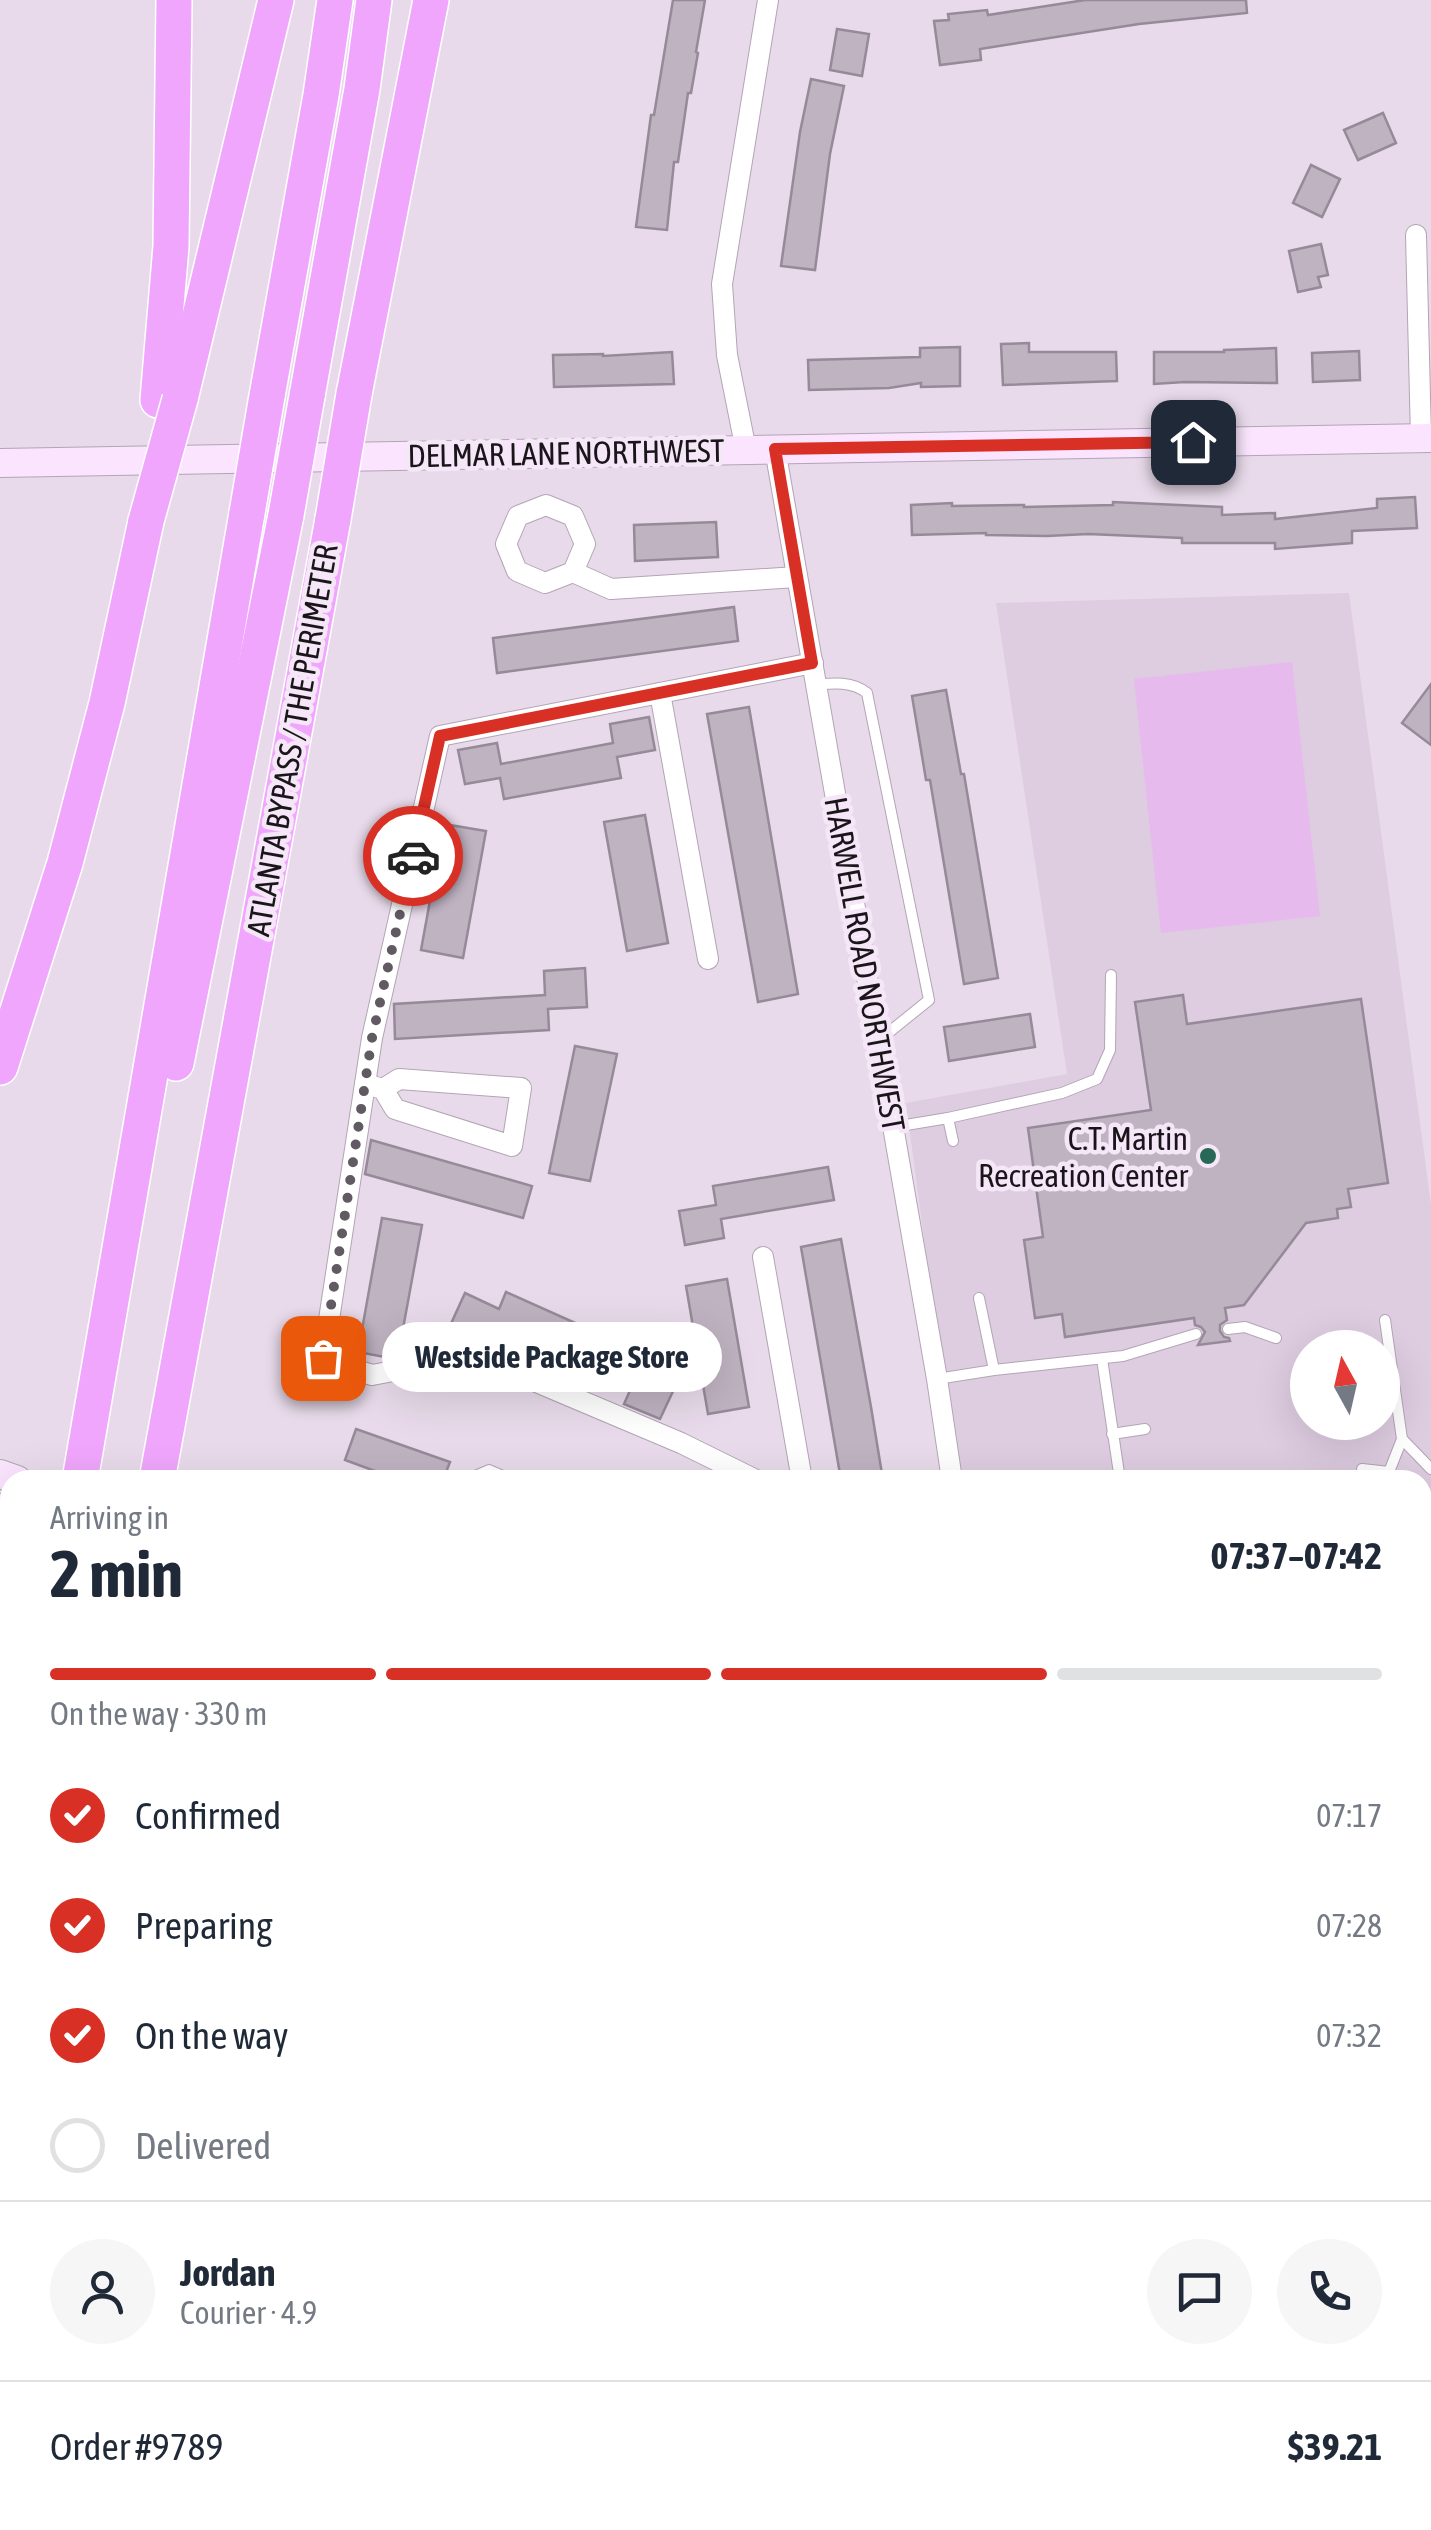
<!DOCTYPE html>
<html lang="en">
<head>
<meta charset="utf-8">
<style>
  body { margin:0; font-family:"Asap Condensed",sans-serif; background:#f6f6f7; color:#1f2937; height:100vh; display:flex; flex-direction:column; font-size:38px; white-space:nowrap }
  * { box-sizing:border-box; margin:0 }
  p { font-size:32px; color:#747a83 }
  .icon { flex:none; width:55px; height:55px; fill:none; stroke:currentColor; stroke-width:2; stroke-linecap:round; stroke-linejoin:round }
  .map { position:relative; flex:1; overflow:hidden }
  .panel { position:absolute; left:0px; top:1470px; width:1432px; height:1060px; display:flex; flex-direction:column; background:#fff; border-radius:30px 30px 0 0; box-shadow:0 10px 40px #0002 }
  .panel>* { flex:none }
  .needle { width:65px; rotate:352deg }
  .fabs { position:absolute; left:1290px; top:1330px; display:grid; gap:20px }
  .fabs a { display:grid; place-items:center; width:110px; height:110px; border-radius:50%; background:#fff; box-shadow:0 10px 40px #0002; font-size:50px }
  .pin { position:absolute; display:grid; place-items:center; width:85px; height:85px; color:#fff; margin:-42px; border-radius:20px; box-shadow:0 5px 15px #0006 }
  .courier { position:absolute; display:grid; place-items:center; width:100px; height:100px; margin:-50px; border:8px solid #d93025; border-radius:50%; background:#fff; color:#222; box-shadow:0 2px 12px #0007 }
  .bubble { position:absolute; height:70px; border-radius:35px; background:#fff; box-shadow:0 10px 40px #0002; font-size:32px; font-weight:700; line-height:70px; text-align:center }
  .overview em { font-style:normal; font-weight:700 }
  .overview div { display:flex; flex-direction:column-reverse }
  .overview { display:flex; align-items:center; justify-content:space-between; height:170px; padding:0 50px }
  h1 { font-size:65px; font-weight:700; line-height:75px }
  .bar { display:grid; grid-template-columns:repeat(4,1fr); gap:15px 10px; align-content:center; height:120px; padding:0 50px }
  .bar i { height:12px; border-radius:8px; background:#e0e1e3 }
  .bar .current { background:#d93025 }
  .bar p { grid-column:span 4 }
  .line { display:flex; align-items:center; gap:25px; padding:0 50px; border-top:2px solid #e0e1e3 }
  .line div { flex:1 }
  .round { display:grid; place-items:center; flex:none; width:105px; height:105px; border-radius:52px; background:#f6f6f7 }
  ol { padding:0 50px; list-style:none }
  li { display:flex; align-items:center; gap:30px; height:110px }
  li p { margin-inline-start:auto }
  li .icon { padding:10px; border-radius:50%; background:#d93025; color:#fff; stroke-width:4 }
  li:last-child { color:#747a83 }
  li i { width:55px; height:55px; border:5px solid #e0e1e3; border-radius:50% }
  .map>svg:first-child { display:block }
</style>
</head>
<body>
<div class="map">
<svg width="1431" height="2530" viewBox="0 0 1431 2530">
  <rect width="100%" height="100%" fill="#e8daea"/>
  <!-- built -->
  <path fill="#decce1" fill-rule="evenodd" d="M 1349,593 L 1431,1205 L 1431,1988 L 1422,1985 L 1422,1480 L 956,1480 L 906,1103 L 1067,1074 L 996,603 ZM 1308,1348 L 1382,1348 L 1382,1422 L 1308,1422 Z"/>
  <!-- park -->
  <polygon fill="#e7baed" points="1292,662 1320,916 1161,933 1134,679"/>
  <g fill="none" stroke-linecap="round" stroke-linejoin="round">
    <!-- stream -->
    <polyline stroke="#836288" stroke-width="8" points="77,2530 77,2520"/>
  </g>
  <!-- building -->
  <g fill="#bfb2c1" stroke="#968a98" stroke-width="2.5">
    <polygon points="673,0 705,0 696,52 698,53 691,93 688,93 678,162 674,162 667,230 636,227 651,115 654,115"/>
    <polygon points="1085,0 1246,0 1247,13 1139,24 980,49 981,60 940,65 934,21 949,20 948,14 987,10 988,15"/>
    <polygon points="837,29 869,34 862,76 830,70"/>
    <polygon points="811,79 844,86 830,154 815,270 781,266 800,132"/>
    <polygon points="1383,113 1396,143 1358,160 1344,130"/>
    <polygon points="1311,165 1340,179 1322,217 1293,203"/>
    <polygon points="1321,244 1328,275 1318,277 1321,287 1298,292 1289,251"/>
    <polygon points="1029,343 1029,352 1116,352 1117,381 1003,385 1001,344"/>
    <polygon points="960,347 960,386 921,387 921,383 889,388 809,390 808,360 920,357 920,348"/>
    <polygon points="1276,348 1277,383 1185,382 1154,384 1154,352 1224,352 1224,350"/>
    <polygon points="1359,351 1360,380 1313,382 1312,353"/>
    <polygon points="672,352 674,384 554,387 553,355 603,354 603,356"/>
    <polygon points="1415,497 1417,528 1352,531 1352,543 1275,549 1275,543 1182,543 1182,538 1088,534 1047,536 986,535 986,533 912,535 911,505 952,503 952,506 1024,505 1024,507 1113,505 1113,502 1222,507 1222,515 1275,513 1275,519 1377,508 1377,499"/>
    <polygon points="716,522 718,557 635,561 634,525"/>
    <polygon points="734,607 738,641 497,673 493,638"/>
    <polygon points="1431,684 1431,745 1402,723"/>
    <polygon points="946,690 961,774 964,774 998,978 964,984 930,780 926,780 912,696"/>
    <polygon points="749,707 798,994 758,1002 707,714"/>
    <polygon points="649,717 655,750 617,757 621,778 504,799 500,778 465,784 458,750 497,743 501,764 613,743 610,724"/>
    <polygon points="645,815 668,943 627,951 604,822"/>
    <polygon points="444,824 486,831 463,958 421,950"/>
    <polygon points="585,968 587,1007 548,1009 549,1030 395,1039 394,1004 545,995 544,971"/>
    <polygon points="1183,995 1187,1024 1361,999 1388,1183 1348,1189 1351,1207 1337,1209 1338,1218 1306,1223 1244,1305 1225,1308 1227,1320 1220,1325 1220,1331 1224,1337 1229,1338 1230,1341 1198,1345 1205,1332 1201,1327 1195,1325 1194,1318 1065,1337 1062,1314 1035,1318 1024,1240 1043,1237 1028,1128 1151,1110 1135,1002"/>
    <polygon points="1030,1014 1035,1047 949,1061 944,1027"/>
    <polygon points="575,1046 617,1054 590,1181 549,1173"/>
    <polygon points="371,1140 532,1186 523,1218 365,1174"/>
    <polygon points="828,1167 834,1200 721,1219 724,1238 685,1245 679,1211 716,1205 713,1186"/>
    <polygon points="382,1218 422,1225 398,1356 390,1358 358,1352"/>
    <polygon points="841,1239 871,1407 883,1480 841,1480 801,1247"/>
    <polygon points="727,1279 749,1407 708,1414 686,1286"/>
    <polygon points="506,1292 649,1356 641,1374 674,1389 660,1419 624,1404 632,1386 493,1324 485,1342 450,1326 465,1293 499,1309"/>
    <polygon points="356,1429 450,1462 443,1480 371,1480 375,1471 345,1460"/>
  </g>
  <g fill="none" stroke-linecap="round" stroke-linejoin="round">
    <defs>
      <g id="lane">
        <path d="M 816,685 C 834,683 852,681 867,693 L 929,1000 L 878,1041"/>
        <polyline points="948,1118 1062,1093 1097,1079 1110,1050 1111,975"/>
        <polyline points="894,1127 948,1118 953,1141"/>
        <polyline points="979,1298 994,1370"/>
        <polyline points="1385,1320 1402,1439 1431,1469"/>
        <polyline points="1228,1329 1245,1327 1276,1338"/>
        <polyline points="1102,1359 1120,1480"/>
        <polyline points="937,1379 994,1370 1123,1356 1196,1334"/>
        <polyline points="1112,1434 1145,1429"/>
        <polyline points="1362,1469 1389,1472 1402,1439"/>
        <polyline points="466,1480 489,1470 510,1479"/>
        <polyline points="1422,1763 1424,1775"/>
        <polyline points="1422,1810 1431,1807"/>
        <polyline points="1422,2060 1431,2041"/>
      </g>
      <g id="street">
        <polyline points="1416,235 1421,438"/>
        <polyline points="775,449 937,1379 952,1480"/>
        <polyline points="746,450 727,355 722,284 768,0"/>
        <polyline points="573,572 585,544 573,516 546,505 518,516 506,544 517,571 545,583 573,572 611,589 797,577"/>
        <polyline points="660,693 708,959"/>
        <polyline points="365,1084 383,1089 399,1079 521,1088 512,1146 395,1109 383,1089"/>
        <polyline points="763,1257 802,1480"/>
        <polyline points="756,1480 681,1443 475,1356 372,1375 323,1359 372,1038 440,736 813,663"/>
        <polyline points="1024,2520 1025,2530"/>
      </g>
      <g id="secondary">
        <polyline points="0,463 1431,438"/>
        <polyline points="0,1474 17,1480"/>
        <polyline points="0,1508 10,1511"/>
        <polyline points="1422,1964 1431,1961"/>
        <polyline points="1422,1996 1431,1999"/>
        <polyline points="1422,2311 1431,2310"/>
        <polyline points="655,2530 720,2520"/>
      </g>
      <g id="highway">
        <polyline points="354,394 431,0"/>
        <polyline points="267,396 321,95 335,0"/>
        <polyline points="307,396 362,89 374,0"/>
        <polyline points="180,399 276,0"/>
        <polyline points="158,400 171,246 174,0"/>
        <polyline points="176,1063 286,515"/>
        <polyline points="0,1067 65,863 107,703 146,521"/>
        <polyline points="80,1480 247,513"/>
        <polyline points="157,1480 333,519"/>
        <polyline points="0,1920 10,1864"/>
        <polyline points="0,2309 10,2251"/>
        <polyline points="0,2446 10,2429"/>
      </g>
    </defs>
    <!-- lane casing -->
    <use href="#lane" stroke="#b2a5b4" stroke-width="12"/>
    <!-- street casing -->
    <use href="#street" stroke="#b2a5b4" stroke-width="22"/>
    <!-- secondary casing -->
    <use href="#secondary" stroke="#b2a5b4" stroke-width="30"/>
    <!-- highway casing -->
    <use href="#highway" stroke="#fff" stroke-width="38"/>
    <!-- lane -->
    <use href="#lane" stroke="#fff" stroke-width="10"/>
    <!-- street -->
    <use href="#street" stroke="#fff" stroke-width="20"/>
    <!-- secondary -->
    <use href="#secondary" stroke="#fae4fe" stroke-width="28"/>
    <!-- highway -->
    <use href="#highway" stroke="#f0a6fc" stroke-width="35"/>
    <defs>
      <g id="rail">
        <polyline points="1422,2174 1431,2172"/>
        <polyline points="0,2515 10,2513"/>
      </g>
    </defs>
    <!-- rail casing -->
    <use href="#rail" stroke="#564f57" stroke-width="11"/>
    <!-- rail -->
    <use href="#rail" stroke="#f5e7f7" stroke-width="8" stroke-dasharray="22" stroke-linecap="butt"/>
    <defs>
      <g id="highway-bridge">
        <polyline points="247,513 267,396"/>
        <polyline points="286,515 307,396"/>
        <polyline points="333,519 354,394"/>
        <polyline points="146,521 180,399"/>
      </g>
    </defs>
    <!-- highway-bridge casing -->
    <use href="#highway-bridge" stroke="#fff" stroke-width="38" stroke-linecap="butt"/>
    <!-- highway-bridge -->
    <use href="#highway-bridge" stroke="#f0a6fc" stroke-width="35"/>
  </g>
  <g fill="none" stroke-linecap="round" stroke-linejoin="round">
    <!-- done -->
    <polyline stroke="#625a63" stroke-width="10" stroke-dasharray="0 18" points="323,1358 372,1038 413,856"/>
    <!-- route -->
    <polyline stroke="#d93025" stroke-width="12" points="413,856 440,736 812,663 775,449 1193,442"/>
  </g>
  <!-- markers -->
  <circle fill="#286856" stroke="#f5e7f7" stroke-width="4" cx="1208" cy="1156" r="10"/>
  <g text-anchor="middle" dominant-baseline="central" stroke-width="9" stroke-linejoin="round" paint-order="stroke">
    <!-- street labels -->
    <g font-size="32" fill="#1a151a" stroke="#f5e7f7">
      <text transform="translate(566 453) rotate(-1)">DELMAR LANE NORTHWEST</text>
      <text transform="translate(292 740) rotate(-80)">ATLANTA BYPASS / THE PERIMETER</text>
      <text transform="translate(865 964) rotate(80)">HARWELL ROAD NORTHWEST</text>
    </g>
    <!-- poi labels -->
    <g font-size="32" fill="#1a151a" stroke="#f5e7f7" text-anchor="end">
      <text x="1188" y="1138">C.T. Martin<tspan x="1188" dy="37">Recreation Center</tspan></text>
    </g>
  </g>
</svg>
<div class="fabs">
<a><svg class="needle" viewBox="-14 -14 28 28"><path d="M0-13l5 13h-10z" fill="#e53935"/><path d="M0 13l5-13h-10z" fill="#747a83"/></svg></a>
</div>
<div class="pin" style="left:323px;top:1358px;background:#ea580c"><svg class="icon" aria-label="bag" viewBox="0 0 24 24"><path d="M5 8h14l-1 12H6zM9 8a3 3 0 0 1 6 0"/></svg></div>
<div class="pin" style="left:1193px;top:442px;background:#1f2937"><svg class="icon" aria-label="home" viewBox="0 0 24 24"><path d="M3 11l9-7 9 7M6 9v11h12V9"/></svg></div>
<div class="courier" style="left:413px;top:856px"><svg class="icon" aria-label="car" viewBox="0 0 24 24"><path d="M5 17H2v-5l4-1 3-4h7l3 4 3 1v5h-3M9 17h6M6 11h13"/><circle cx="7" cy="17" r="2"/><circle cx="17" cy="17" r="2"/></svg></div>
<div class="bubble" style="left:382px;top:1322px;width:340px">Westside Package Store</div>
<section class="panel">
<div class="overview"><div><h1>2 min</h1><p>Arriving in</p></div><em>07:37–07:42</em></div>
<div class="bar"><i class="current"></i><i class="current"></i><i class="current"></i><i></i><p>On the way · 330 m</p></div>
<ol>
<li><svg class="icon" aria-label="check" viewBox="0 0 24 24"><path d="M5 12l5 5 9-10"/></svg>Confirmed<p>07:17</p></li>
<li><svg class="icon" aria-label="check" viewBox="0 0 24 24"><path d="M5 12l5 5 9-10"/></svg>Preparing<p>07:28</p></li>
<li><svg class="icon" aria-label="check" viewBox="0 0 24 24"><path d="M5 12l5 5 9-10"/></svg>On the way<p>07:32</p></li>
<li><i></i>Delivered</li>
</ol>
<div class="line" style="height:180px"><a class="round"><svg class="icon" aria-label="person" viewBox="0 0 24 24"><circle cx="12" cy="8" r="4"/><path d="M4 21q1-7 8-7t8 7"/></svg></a><div><b>Jordan</b><p>Courier · 4.9</p></div><a class="round"><svg class="icon" aria-label="chat" viewBox="0 0 24 24"><path d="M4 5h16v11H9l-5 4z"/></svg></a><a class="round"><svg class="icon" aria-label="phone" viewBox="0 0 24 24"><path d="M5 4h4l2 5-3 2q2 4 5 5l2-3 5 2v4C11 20 4 13 5 4z"/></svg></a></div>
<div class="line" style="height:130px"><div>Order #9789</div><b>$39.21</b></div>
</section>
</div>
</body>
</html>
